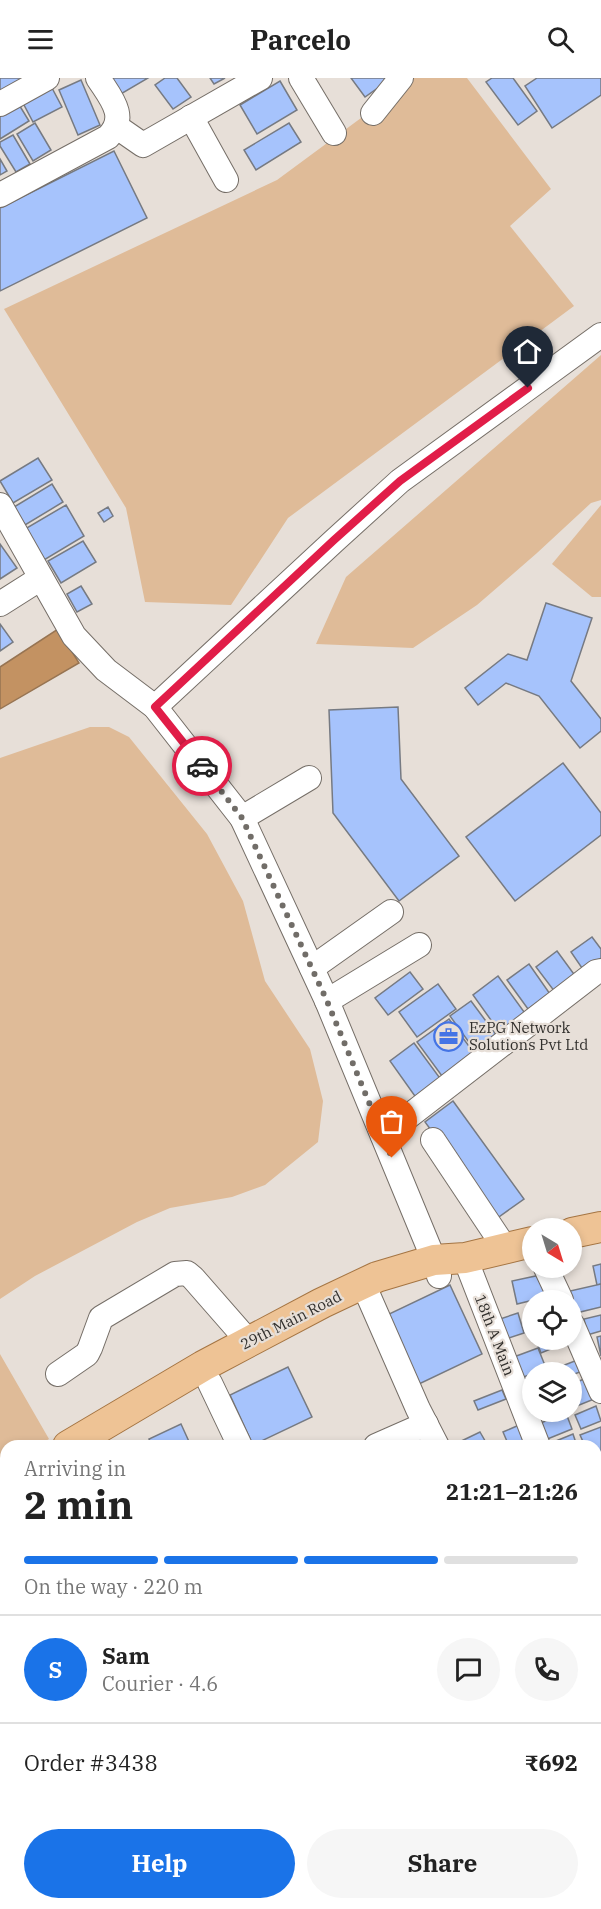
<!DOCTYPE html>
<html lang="en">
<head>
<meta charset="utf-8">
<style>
  body { margin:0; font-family:"IBM Plex Serif",serif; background:#f6f6f6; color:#222; height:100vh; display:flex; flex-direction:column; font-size:22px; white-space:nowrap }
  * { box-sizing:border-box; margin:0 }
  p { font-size:20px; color:#767676 }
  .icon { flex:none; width:33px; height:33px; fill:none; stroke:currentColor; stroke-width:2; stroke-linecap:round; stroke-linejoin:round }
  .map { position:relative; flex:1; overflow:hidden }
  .side { position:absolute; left:0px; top:1362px; width:602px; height:470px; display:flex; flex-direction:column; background:#fff; border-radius:18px 18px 0 0; box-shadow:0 3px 9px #0003 }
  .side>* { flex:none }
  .needle { width:39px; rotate:142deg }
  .tools { position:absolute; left:522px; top:1140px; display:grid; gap:12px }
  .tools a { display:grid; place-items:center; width:60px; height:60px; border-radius:50%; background:#fff; box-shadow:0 3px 9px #0003; font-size:30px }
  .pin { position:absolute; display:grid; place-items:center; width:51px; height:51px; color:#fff; margin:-62px -26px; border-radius:50% 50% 50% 0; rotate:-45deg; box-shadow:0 0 6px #0007 }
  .pin .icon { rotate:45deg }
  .courier { position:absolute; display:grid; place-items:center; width:60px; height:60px; margin:-30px; border:4px solid #e11d48; border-radius:50%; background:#fff; color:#222; box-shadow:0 2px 8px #0007 }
  .headline em { font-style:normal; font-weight:800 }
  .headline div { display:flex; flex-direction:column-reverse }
  .headline { display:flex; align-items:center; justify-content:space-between; height:102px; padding:0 24px }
  h1 { font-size:39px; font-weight:800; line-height:45px }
  .bar { display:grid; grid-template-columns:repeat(4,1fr); gap:9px 6px; align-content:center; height:72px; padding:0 24px }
  .bar i { height:8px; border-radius:4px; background:#e0e0e0 }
  .bar .selected { background:#1a73e8 }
  .bar p { grid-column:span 4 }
  .line { display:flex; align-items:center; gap:15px; padding:0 24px; border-top:2px solid #e0e0e0 }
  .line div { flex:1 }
  .round { display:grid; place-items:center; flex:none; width:63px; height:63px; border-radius:32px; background:#f6f6f6 }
  .primary-button { display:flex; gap:12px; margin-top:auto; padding:12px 24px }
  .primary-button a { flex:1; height:69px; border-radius:36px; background:#1a73e8; color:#fff; font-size:24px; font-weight:800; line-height:69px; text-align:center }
  .primary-button a+a { background:#f6f6f6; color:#222 }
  header { display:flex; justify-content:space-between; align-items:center; height:78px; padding:0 24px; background:#fff; font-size:27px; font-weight:800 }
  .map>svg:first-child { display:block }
</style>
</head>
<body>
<header><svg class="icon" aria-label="menu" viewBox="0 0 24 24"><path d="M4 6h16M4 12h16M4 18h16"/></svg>Parcelo<svg class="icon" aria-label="search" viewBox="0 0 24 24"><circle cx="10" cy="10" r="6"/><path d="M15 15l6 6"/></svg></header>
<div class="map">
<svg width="601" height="1831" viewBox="0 0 601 1831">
  <rect width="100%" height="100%" fill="#e7dfd8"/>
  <!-- green -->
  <g fill="#dfbb98">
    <polygon points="402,0 467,0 551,111 510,148 574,228 288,440 231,527 145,524 126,430 4,231 277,102 361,40"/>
    <polygon points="601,277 601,422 591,425 537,475 477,527 413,570 316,566 346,499"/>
    <polygon points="601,427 601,519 592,519 552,486"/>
    <polygon points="90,649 109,649 129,659 207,756 243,823 265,903 310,971 323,1023 318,1064 265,1107 232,1119 170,1130 137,1144 35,1198 0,1221 0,680"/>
    <polygon points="0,1276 49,1361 37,1368 6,1368 6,1386 0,1389"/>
  </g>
  <!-- water -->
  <polygon fill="#c39262" stroke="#977452" stroke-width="1.5" points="58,551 79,585 0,631 0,589"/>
  <!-- building -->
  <g fill="#a6c3fc" stroke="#767a82" stroke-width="1.5">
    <polygon points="0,0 31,0 0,24"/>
    <polygon points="102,0 148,0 114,20"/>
    <polygon points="165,0 177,0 191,19 173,31 155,7"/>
    <polygon points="210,0 225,0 214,6"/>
    <polygon points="351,0 392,0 365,19"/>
    <polygon points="492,0 513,0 537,33 518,47 486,4"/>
    <polygon points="537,0 601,0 601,17 552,50 525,8"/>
    <polygon points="81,2 100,47 78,57 59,12"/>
    <polygon points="280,3 297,32 257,56 240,27"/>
    <polygon points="52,10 62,29 33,44 23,25"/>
    <polygon points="18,25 29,43 0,61 0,36"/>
    <polygon points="35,45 51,72 33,83 17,56"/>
    <polygon points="289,45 301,64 256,92 244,72"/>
    <polygon points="13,57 30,86 16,94 0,68 0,64"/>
    <polygon points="114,73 147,140 0,213 0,130"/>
    <polygon points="0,81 7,93 0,97"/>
    <polygon points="38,380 52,402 13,425 0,403"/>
    <polygon points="52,406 63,424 25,447 14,429"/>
    <polygon points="66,427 84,458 44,482 25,451"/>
    <polygon points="108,429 113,438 104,444 98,435"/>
    <polygon points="83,463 96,484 61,505 48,483"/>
    <polygon points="0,466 17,490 0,501"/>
    <polygon points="81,508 92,526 77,534 67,516"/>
    <polygon points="546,525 592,540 571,603 601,641 601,653 580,670 539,618 506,605 478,627 465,610 508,576 527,582"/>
    <polygon points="0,546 13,564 0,573"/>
    <polygon points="398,629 401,701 459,778 399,823 333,735 329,632"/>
    <polygon points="563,685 601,735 601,757 515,823 466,759"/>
    <polygon points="592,859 601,871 601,880 584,893 571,874"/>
    <polygon points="557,873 579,903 558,918 536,889"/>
    <polygon points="529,886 550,916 528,931 507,902"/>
    <polygon points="410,894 423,911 388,937 375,920"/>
    <polygon points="498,898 527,938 501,956 473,917"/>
    <polygon points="438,906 456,931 417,959 399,934"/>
    <polygon points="471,923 497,958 476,974 450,938"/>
    <polygon points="449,941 474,975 442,998 417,964"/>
    <polygon points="414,965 442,1003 417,1021 390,983"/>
    <polygon points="453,1023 524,1121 496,1141 425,1044"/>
    <polygon points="601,1186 601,1206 597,1207 593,1188"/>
    <polygon points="545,1196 550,1218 517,1226 512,1203"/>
    <polygon points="601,1206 601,1229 576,1235 570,1213"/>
    <polygon points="450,1207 482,1276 419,1306 387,1237"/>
    <polygon points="518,1235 524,1255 503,1262 497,1242"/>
    <polygon points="601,1237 601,1253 587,1257 584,1241"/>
    <polygon points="601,1258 601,1278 597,1259"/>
    <polygon points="536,1262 566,1262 567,1264 541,1275"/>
    <polygon points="538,1270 546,1290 519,1301 511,1280"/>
    <polygon points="580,1281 585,1292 572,1297 572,1294 550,1294 549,1293"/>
    <polygon points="288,1289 312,1339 253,1367 230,1317"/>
    <polygon points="591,1298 599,1319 572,1330 572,1306"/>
    <polygon points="502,1312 506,1321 478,1332 474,1323"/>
    <polygon points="596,1328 601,1343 581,1351 575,1337"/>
    <polygon points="566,1335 572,1351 545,1362 538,1346"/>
    <polygon points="526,1344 533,1362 518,1368 509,1368 503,1354"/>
    <polygon points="181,1346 191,1368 153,1368 149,1361"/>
    <polygon points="601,1349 601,1375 596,1378 596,1368 585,1368 580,1357"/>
    <polygon points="480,1354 488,1368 451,1368"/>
    <polygon points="573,1356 577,1368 552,1368 551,1365"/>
    <polygon points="601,1378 601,1396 596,1398 596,1380"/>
    <polygon points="596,1403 600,1403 601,1410 601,1436 596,1437"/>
    <polygon points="6,1439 6,1454 0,1445 0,1442"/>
    <polygon points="599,1456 601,1461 601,1478 596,1481 596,1458"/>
    <polygon points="0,1464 6,1474 6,1477 0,1481"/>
    <polygon points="601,1482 601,1509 596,1512 596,1485"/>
    <polygon points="3,1486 6,1492 6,1503 0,1507 0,1488"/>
    <polygon points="6,1509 6,1537 0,1528 0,1513"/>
    <polygon points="601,1513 601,1531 596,1521 596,1516"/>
    <polygon points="600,1568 601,1590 596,1593 596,1570"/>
    <polygon points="6,1571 6,1598 0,1601 0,1575"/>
    <polygon points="601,1595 601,1643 597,1645 596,1642 596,1598"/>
    <polygon points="6,1603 6,1619 0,1609"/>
    <polygon points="596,1646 601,1654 601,1665 596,1669"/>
    <polygon points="601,1672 601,1697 596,1700 596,1675"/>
    <polygon points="6,1700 6,1713 5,1714 0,1704"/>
    <polygon points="6,1717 6,1736 0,1727 0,1720"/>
    <polygon points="597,1717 601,1724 601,1752 596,1756"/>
    <polygon points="6,1761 6,1783 0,1774 0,1762"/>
    <polygon points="596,1765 601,1773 601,1784 596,1787"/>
    <polygon points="601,1788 601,1808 596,1799 596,1792"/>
    <polygon points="6,1803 6,1826 20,1826 8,1831 0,1831 0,1806"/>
    <polygon points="596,1810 601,1818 601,1824 591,1831 583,1831 580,1826 596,1826"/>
    <polygon points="68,1826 90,1826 94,1831 72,1831"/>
    <polygon points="126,1826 134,1826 138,1831 124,1831 122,1828"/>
    <polygon points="155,1826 178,1826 170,1831 158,1831"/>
    <polygon points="225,1826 239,1826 243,1831 229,1831"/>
    <polygon points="244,1826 261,1826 253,1831 247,1831"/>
    <polygon points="281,1826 309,1826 313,1831 285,1831"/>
    <polygon points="395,1826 447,1826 439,1831 386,1831"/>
    <polygon points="465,1826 496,1826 487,1831 468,1831"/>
    <polygon points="547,1826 550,1826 553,1831 538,1831"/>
    <polygon points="558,1826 577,1826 581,1831 561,1831"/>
  </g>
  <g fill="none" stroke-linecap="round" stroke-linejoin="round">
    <defs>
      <g id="minor">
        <polyline points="301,0 334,55"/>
        <polyline points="0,26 47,0"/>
        <polyline points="373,35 401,0"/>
        <polyline points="191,39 226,102"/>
        <polyline points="117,49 143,67 260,0"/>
        <path d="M 0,117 L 108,59 C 129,39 110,19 98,0"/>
        <polyline points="0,427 74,558 106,592 155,629 242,740 327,923 434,1182 439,1198"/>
        <polyline points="0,526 41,500"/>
        <polyline points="155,629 334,463 400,403 601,257"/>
        <polyline points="242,740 309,700"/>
        <polyline points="312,890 391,834"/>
        <polyline points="327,923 419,867"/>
        <polyline points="383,1058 596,894 601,893"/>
        <polyline points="433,1062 505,1170"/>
        <polyline points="465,1180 538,1368"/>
        <polyline points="546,1190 561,1222"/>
        <polyline points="368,1217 418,1331 437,1368"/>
        <polyline points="572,1246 601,1313"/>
        <polyline points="58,1296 87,1276 90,1270 101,1240 175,1196 187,1195 193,1200 249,1264"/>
        <polyline points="210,1305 240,1368"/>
        <polyline points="376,1368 426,1346"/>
        <polyline points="596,1448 601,1445"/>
        <polyline points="596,1543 601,1554"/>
        <polyline points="0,1546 6,1553"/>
        <polyline points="0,1649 6,1646"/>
        <polyline points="596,1713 601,1710"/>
        <polyline points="0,1754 6,1750"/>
        <polyline points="340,1826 349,1831"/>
        <polyline points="504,1826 507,1831"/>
        <polyline points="26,1831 35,1826"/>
        <polyline points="184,1831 193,1826"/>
        <polyline points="368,1831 376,1826"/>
      </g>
      <g id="major">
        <polyline points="572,1155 601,1149"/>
        <polyline points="68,1368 203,1288 322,1225 377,1199 434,1182 465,1180 532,1164"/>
        <polyline points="0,1408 6,1405"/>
      </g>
    </defs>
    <!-- minor casing -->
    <use href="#minor" stroke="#756e67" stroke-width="26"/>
    <!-- major casing -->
    <use href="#major" stroke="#a57543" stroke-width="32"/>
    <!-- minor -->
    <use href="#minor" stroke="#fff" stroke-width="24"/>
    <!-- major -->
    <use href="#major" stroke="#eec395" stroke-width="30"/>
  </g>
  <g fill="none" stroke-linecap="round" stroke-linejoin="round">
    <!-- done -->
    <polyline stroke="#716d68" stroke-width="6" stroke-dasharray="0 10.8" points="202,688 242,740 327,923 392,1080"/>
    <!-- route -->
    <polyline stroke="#e11d48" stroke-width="8" points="202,688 155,629 334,462 400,403 528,310"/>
  </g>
  <!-- icons -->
  <defs>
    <symbol id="office-ring" viewBox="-11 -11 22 22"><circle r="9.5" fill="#e7dfd8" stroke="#4474e5" stroke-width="1.5"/><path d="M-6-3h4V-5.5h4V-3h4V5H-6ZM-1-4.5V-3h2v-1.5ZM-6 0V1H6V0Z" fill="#4474e5"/></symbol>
  </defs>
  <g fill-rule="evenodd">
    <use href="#office-ring" x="432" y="942" width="33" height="33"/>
  </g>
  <g text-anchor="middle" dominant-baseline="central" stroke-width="4.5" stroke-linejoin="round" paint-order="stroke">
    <!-- poi labels -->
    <g font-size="15" fill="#312f2c" stroke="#e7dfd8" text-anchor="start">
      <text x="469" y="949">EzPG Network<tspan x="469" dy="17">Solutions Pvt Ltd</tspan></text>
    </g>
    <!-- street labels -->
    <g font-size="15" fill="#312f2c" stroke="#e7dfd8">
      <text transform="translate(291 1242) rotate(-27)">29th Main Road</text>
      <text transform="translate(495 1257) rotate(69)">18th A Main</text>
    </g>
  </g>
</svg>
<div class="tools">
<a><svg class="needle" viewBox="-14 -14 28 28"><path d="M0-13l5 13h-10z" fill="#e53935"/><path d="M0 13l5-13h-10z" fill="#767676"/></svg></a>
<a><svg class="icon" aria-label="locate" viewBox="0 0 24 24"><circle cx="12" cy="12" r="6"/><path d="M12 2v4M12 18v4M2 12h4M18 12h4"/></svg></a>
<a><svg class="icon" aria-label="layers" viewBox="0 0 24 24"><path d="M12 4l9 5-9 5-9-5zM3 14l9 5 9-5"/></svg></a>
</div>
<div class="pin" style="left:392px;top:1080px;background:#ea580c"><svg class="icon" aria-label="bag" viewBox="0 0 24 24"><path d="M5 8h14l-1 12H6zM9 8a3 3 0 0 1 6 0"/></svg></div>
<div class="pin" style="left:528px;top:310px;background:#1f2937"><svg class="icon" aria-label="home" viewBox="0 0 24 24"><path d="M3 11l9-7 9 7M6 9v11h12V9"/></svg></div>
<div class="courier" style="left:202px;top:688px"><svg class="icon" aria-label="car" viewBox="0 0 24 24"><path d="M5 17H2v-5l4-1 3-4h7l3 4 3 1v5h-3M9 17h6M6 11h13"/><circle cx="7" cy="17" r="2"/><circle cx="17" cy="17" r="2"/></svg></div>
<section class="side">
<div class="headline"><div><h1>2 min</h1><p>Arriving in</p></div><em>21:21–21:26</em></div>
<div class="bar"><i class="selected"></i><i class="selected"></i><i class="selected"></i><i></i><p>On the way · 220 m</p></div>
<div class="line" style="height:108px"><b class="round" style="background:#1a73e8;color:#fff">S</b><div><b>Sam</b><p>Courier · 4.6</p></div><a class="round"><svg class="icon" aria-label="chat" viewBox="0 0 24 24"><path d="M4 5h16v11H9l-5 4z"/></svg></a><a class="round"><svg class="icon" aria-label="phone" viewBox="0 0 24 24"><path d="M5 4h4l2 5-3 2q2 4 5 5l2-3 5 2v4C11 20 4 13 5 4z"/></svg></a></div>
<div class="line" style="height:78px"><div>Order #3438</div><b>₹692</b></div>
<div class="primary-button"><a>Help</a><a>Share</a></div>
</section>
</div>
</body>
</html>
